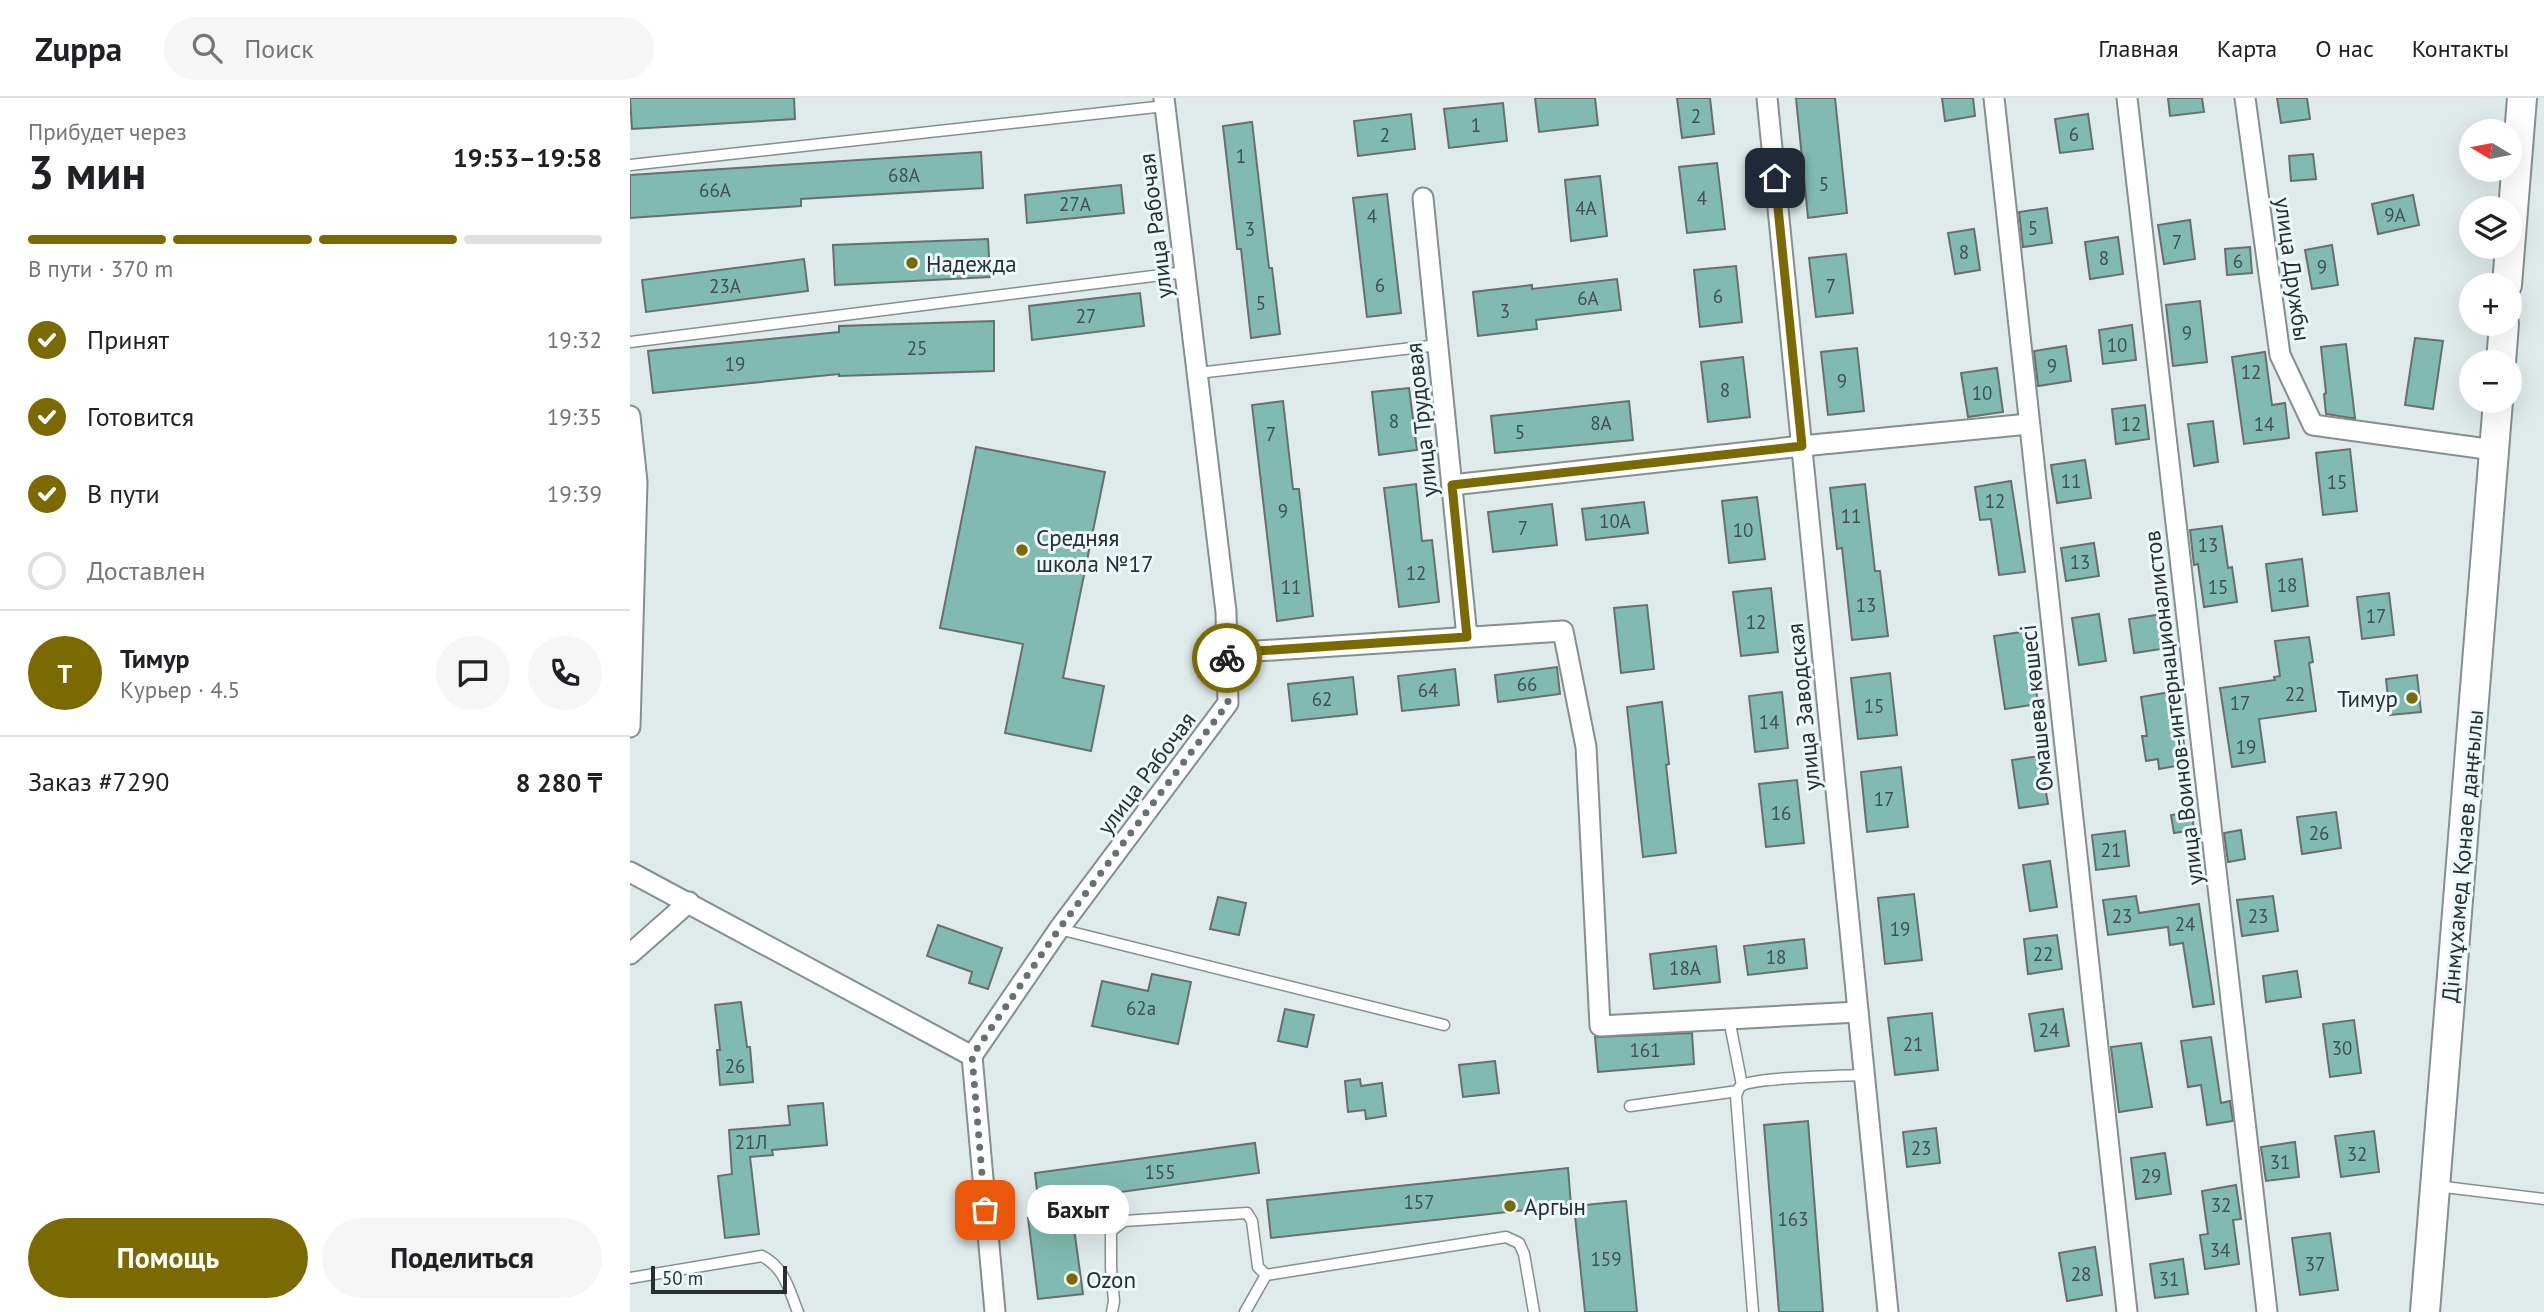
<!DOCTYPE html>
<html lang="ru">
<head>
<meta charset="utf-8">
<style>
  body { margin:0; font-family:"PT Sans",sans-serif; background:#f6f6f6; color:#202124; height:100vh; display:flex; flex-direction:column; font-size:26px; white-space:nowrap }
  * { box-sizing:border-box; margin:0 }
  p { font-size:23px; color:#757577 }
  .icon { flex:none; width:38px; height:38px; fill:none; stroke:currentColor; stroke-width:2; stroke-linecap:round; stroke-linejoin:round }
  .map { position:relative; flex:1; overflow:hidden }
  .panel { display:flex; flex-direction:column; background:#fff; width:630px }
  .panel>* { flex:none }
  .needle { width:46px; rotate:280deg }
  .controls { position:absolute; left:1829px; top:21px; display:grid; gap:14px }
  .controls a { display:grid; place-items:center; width:63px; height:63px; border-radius:50%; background:#fff; box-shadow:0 7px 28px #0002; font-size:35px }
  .scale { position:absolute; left:21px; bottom:18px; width:136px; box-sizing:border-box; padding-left:7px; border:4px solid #2a2e2f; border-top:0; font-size:19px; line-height:24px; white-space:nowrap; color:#2a2e2f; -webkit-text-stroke:5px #ecf8f9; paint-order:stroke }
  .pin { position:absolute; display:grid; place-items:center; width:60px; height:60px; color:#fff; margin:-30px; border-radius:14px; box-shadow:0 4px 10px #0006 }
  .courier { position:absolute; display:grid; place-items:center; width:70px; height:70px; margin:-35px; border:5px solid #7b6a01; border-radius:50%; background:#fff; color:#222; box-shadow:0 2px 9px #0007 }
  .bubble { position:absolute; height:49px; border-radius:24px; background:#fff; box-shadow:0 7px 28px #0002; font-size:23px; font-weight:600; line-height:49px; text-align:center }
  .summary em { font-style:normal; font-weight:600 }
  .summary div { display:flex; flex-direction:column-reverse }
  .summary { display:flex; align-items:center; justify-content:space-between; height:119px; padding:0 28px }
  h1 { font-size:46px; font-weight:600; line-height:52px }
  .bar { display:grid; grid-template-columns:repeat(4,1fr); gap:10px 7px; align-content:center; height:84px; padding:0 28px }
  .bar i { height:9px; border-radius:5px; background:#e0e0e0 }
  .bar .active { background:#7b6a01 }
  .bar p { grid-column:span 4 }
  .line { display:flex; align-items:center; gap:18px; padding:0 28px; border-top:2px solid #e0e0e0 }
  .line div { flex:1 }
  .round { display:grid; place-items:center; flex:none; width:74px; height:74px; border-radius:37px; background:#f6f6f6 }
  ol { padding:0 28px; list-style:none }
  li { display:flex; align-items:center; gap:21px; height:77px }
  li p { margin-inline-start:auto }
  li .icon { padding:7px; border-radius:50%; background:#7b6a01; color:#fff; stroke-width:4 }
  li:last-child { color:#757577 }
  li i { width:38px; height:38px; border:4px solid #e0e0e0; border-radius:50% }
  .cta { display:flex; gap:14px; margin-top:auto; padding:14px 28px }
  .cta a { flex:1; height:80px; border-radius:42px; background:#7b6a01; color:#fff; font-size:28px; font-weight:600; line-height:80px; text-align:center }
  .cta a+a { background:#f6f6f6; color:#202124 }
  header { display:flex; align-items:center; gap:42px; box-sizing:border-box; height:98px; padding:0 35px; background:#fff; border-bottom:2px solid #e0e0e0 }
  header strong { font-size:33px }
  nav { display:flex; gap:38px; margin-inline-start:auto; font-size:24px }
  .search { width:490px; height:63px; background:#f6f6f6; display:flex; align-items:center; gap:18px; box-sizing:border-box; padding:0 24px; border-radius:38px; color:#757577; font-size:26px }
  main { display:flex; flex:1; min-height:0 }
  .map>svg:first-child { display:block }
</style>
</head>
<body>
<header>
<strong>Zuppa</strong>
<div class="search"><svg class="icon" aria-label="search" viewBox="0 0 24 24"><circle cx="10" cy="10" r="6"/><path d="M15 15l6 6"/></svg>Поиск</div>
<nav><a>Главная</a><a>Карта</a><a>О нас</a><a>Контакты</a></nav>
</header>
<main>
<section class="panel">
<div class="summary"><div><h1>3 мин</h1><p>Прибудет через</p></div><em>19:53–19:58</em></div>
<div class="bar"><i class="active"></i><i class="active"></i><i class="active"></i><i></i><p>В пути · 370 m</p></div>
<ol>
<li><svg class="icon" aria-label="check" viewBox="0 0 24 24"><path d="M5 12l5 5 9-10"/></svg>Принят<p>19:32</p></li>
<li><svg class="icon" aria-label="check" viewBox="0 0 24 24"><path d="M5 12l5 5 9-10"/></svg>Готовится<p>19:35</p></li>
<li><svg class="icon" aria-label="check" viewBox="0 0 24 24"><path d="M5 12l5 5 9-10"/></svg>В пути<p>19:39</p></li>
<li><i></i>Доставлен</li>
</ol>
<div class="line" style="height:126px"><b class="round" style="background:#7b6a01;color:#fff">Т</b><div><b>Тимур</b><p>Курьер · 4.5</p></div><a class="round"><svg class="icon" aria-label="chat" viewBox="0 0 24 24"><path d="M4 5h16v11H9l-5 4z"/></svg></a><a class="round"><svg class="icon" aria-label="phone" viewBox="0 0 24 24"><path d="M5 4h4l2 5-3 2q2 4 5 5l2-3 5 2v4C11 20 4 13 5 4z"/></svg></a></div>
<div class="line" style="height:91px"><div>Заказ #7290</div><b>8 280 ₸</b></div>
<div class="cta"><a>Помощь</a><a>Поделиться</a></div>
</section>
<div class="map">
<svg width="1914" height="1214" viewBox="0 0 1914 1214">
  <rect width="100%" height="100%" fill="#dfeaeb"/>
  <!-- building -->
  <g fill="#81bab0" stroke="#67706e" stroke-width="2">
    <polygon points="0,0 164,0 165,21 2,31"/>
    <polygon points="905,0 965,0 968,27 909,34"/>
    <polygon points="1047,0 1080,0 1084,36 1052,40"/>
    <polygon points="1166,0 1205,0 1217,115 1178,120"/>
    <polygon points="1312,0 1343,0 1345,18 1315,23"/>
    <polygon points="1538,0 1572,0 1574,14 1540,18"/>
    <polygon points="1647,0 1677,0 1680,21 1651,25"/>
    <polygon points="873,5 877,43 819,50 814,11"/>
    <polygon points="781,16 785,51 728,58 724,23"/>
    <polygon points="1458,16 1463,51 1430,55 1425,21"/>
    <polygon points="622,24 639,170 642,170 650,236 621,240 611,151 607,151 593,28"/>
    <polygon points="351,54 353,90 171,101 171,108 0,120 0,77"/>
    <polygon points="1683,56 1686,81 1661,83 1659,58"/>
    <polygon points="1087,65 1095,131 1057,135 1049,69"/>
    <polygon points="970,78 977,138 941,143 935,82"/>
    <polygon points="491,87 494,115 397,125 395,97"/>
    <polygon points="757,96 771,215 737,219 723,100"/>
    <polygon points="1783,97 1789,127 1748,136 1742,106"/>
    <polygon points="1417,110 1422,145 1393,149 1389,114"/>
    <polygon points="1560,122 1565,161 1534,166 1528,127"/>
    <polygon points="1344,131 1350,172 1325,176 1318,135"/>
    <polygon points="1488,139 1493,176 1460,181 1455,144"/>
    <polygon points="358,141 360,179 205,187 203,147"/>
    <polygon points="1702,147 1708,187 1682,191 1675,152"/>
    <polygon points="1620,149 1622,175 1597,177 1595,151"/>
    <polygon points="1216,156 1223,215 1186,219 1179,160"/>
    <polygon points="174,161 178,193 16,214 12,182"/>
    <polygon points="1106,168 1112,224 1070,229 1064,172"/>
    <polygon points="987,181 991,212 906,222 907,231 848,238 843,194 902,187 902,191"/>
    <polygon points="510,195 514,228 402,242 399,208"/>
    <polygon points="1570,203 1577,264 1543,268 1536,207"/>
    <polygon points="364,223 364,273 209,278 209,276 23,295 18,253 209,234 209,228"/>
    <polygon points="1502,227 1506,262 1473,266 1469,232"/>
    <polygon points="1785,240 1813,243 1803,311 1775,307"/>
    <polygon points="1716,246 1725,320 1721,320 1696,316 1694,296 1696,295 1691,249"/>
    <polygon points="1436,248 1441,283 1408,288 1404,253"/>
    <polygon points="1227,250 1234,313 1198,317 1191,254"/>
    <polygon points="1635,254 1642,307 1655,305 1659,340 1614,346 1602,259"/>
    <polygon points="1113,259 1120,319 1078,324 1071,264"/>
    <polygon points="1367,270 1373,314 1338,319 1331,275"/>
    <polygon points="779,290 787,352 749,357 742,294"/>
    <polygon points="653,303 663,391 669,391 683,518 647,523 622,307"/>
    <polygon points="999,303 1003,342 865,355 861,318"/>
    <polygon points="1515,307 1519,341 1486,346 1482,311"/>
    <polygon points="1583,323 1588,364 1564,368 1558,326"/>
    <polygon points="346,349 475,374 433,580 474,588 461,653 375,635 393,546 310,530"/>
    <polygon points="1720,351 1727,413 1693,417 1686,355"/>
    <polygon points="1455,362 1461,400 1427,405 1421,367"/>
    <polygon points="1381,383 1395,474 1369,477 1361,421 1350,422 1345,389"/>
    <polygon points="786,386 792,443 802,442 809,504 769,509 754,390"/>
    <polygon points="1235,386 1245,473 1250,473 1258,538 1222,542 1212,450 1207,451 1200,390"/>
    <polygon points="1127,399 1135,461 1099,465 1092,403"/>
    <polygon points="1014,404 1018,435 956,442 952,411"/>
    <polygon points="922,406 927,447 863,454 858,414"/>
    <polygon points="1592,428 1598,470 1602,469 1607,504 1574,509 1568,466 1564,467 1560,432"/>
    <polygon points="1464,445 1469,478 1436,483 1431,450"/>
    <polygon points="1672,461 1678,508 1642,513 1636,466"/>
    <polygon points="1141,490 1148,554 1111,558 1103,494"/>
    <polygon points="1759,495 1764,537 1732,541 1727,499"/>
    <polygon points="1017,507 1024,571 991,575 984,510"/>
    <polygon points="1469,516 1476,563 1449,567 1442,520"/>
    <polygon points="1533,516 1538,550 1504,555 1499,521"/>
    <polygon points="1398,533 1408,606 1375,611 1364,538"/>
    <polygon points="1679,539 1683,564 1679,565 1686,613 1629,621 1635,664 1602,669 1590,590 1645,582 1644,579 1650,578 1645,543"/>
    <polygon points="927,569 930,596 868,604 865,577"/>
    <polygon points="825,571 829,607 772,613 768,578"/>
    <polygon points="1260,575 1267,637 1228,641 1221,580"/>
    <polygon points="1787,577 1791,614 1760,617 1756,581"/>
    <polygon points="723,579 727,616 662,623 658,586"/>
    <polygon points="1546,593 1557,666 1529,671 1528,661 1516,663 1512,638 1517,638 1511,599"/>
    <polygon points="1152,594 1158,650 1125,654 1119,598"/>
    <polygon points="1032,604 1039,666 1036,667 1046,755 1013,759 997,609"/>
    <polygon points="1410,658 1418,706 1389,710 1382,662"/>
    <polygon points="1271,669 1278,729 1237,734 1231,674"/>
    <polygon points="1167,682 1174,745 1136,749 1129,686"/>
    <polygon points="1562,714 1564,732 1544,735 1541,717"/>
    <polygon points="1706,714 1711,750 1672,756 1667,719"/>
    <polygon points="1611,732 1615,761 1598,764 1594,735"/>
    <polygon points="1495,733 1499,768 1466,772 1462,737"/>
    <polygon points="1420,763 1427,809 1400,813 1393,767"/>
    <polygon points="1284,796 1292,862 1255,866 1248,800"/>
    <polygon points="1506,798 1509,815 1569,806 1584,906 1563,909 1553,845 1540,847 1538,829 1478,837 1473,802"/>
    <polygon points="1643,798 1648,833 1612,838 1607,802"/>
    <polygon points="588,799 616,805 609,837 580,831"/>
    <polygon points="308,827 372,850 358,891 339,885 342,874 297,858"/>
    <polygon points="1427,837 1432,871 1398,876 1394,841"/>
    <polygon points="1174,841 1177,870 1118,877 1114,848"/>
    <polygon points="1086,848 1090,884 1024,891 1020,856"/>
    <polygon points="1667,873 1671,899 1636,904 1633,878"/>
    <polygon points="522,876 561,884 548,946 462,928 472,883 518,893"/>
    <polygon points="111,904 117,949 120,949 123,984 90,987 87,952 90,952 85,907"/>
    <polygon points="655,911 684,917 677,949 648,943"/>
    <polygon points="1433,911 1439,948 1405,953 1399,916"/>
    <polygon points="1302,915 1308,972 1265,977 1258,920"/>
    <polygon points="1724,922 1731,975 1700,979 1693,926"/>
    <polygon points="1062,935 1064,966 968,974 965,939"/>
    <polygon points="1581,939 1591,1005 1600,1003 1603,1023 1577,1027 1571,987 1558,989 1551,943"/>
    <polygon points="1511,945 1522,1009 1489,1014 1481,949"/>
    <polygon points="865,963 869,995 833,999 829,967"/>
    <polygon points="730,981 731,988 752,985 756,1018 736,1021 735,1012 718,1014 715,983"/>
    <polygon points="193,1005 197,1047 142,1052 143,1057 120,1059 129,1136 95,1140 88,1078 102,1076 99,1032 160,1027 158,1008"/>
    <polygon points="1178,1023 1193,1214 1149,1214 1134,1027"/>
    <polygon points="1306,1030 1310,1065 1277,1069 1273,1034"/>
    <polygon points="1744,1033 1749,1074 1711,1079 1705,1038"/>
    <polygon points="1665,1044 1669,1079 1636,1083 1631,1049"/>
    <polygon points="625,1045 629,1075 440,1101 453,1196 408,1201 398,1120 410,1119 405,1075"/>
    <polygon points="1535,1055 1541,1096 1506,1101 1501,1060"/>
    <polygon points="938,1070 941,1107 641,1140 637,1102"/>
    <polygon points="1606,1087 1611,1121 1603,1122 1609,1166 1575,1171 1570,1137 1578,1136 1572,1093"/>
    <polygon points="996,1103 1007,1214 955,1214 944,1108"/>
    <polygon points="1700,1135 1708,1192 1670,1197 1662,1140"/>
    <polygon points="1465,1149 1472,1197 1437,1203 1429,1155"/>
    <polygon points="1553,1161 1558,1196 1525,1200 1520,1166"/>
  </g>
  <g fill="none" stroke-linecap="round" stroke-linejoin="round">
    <defs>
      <g id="lane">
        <polyline points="0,67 535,8"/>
        <polyline points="0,244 555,174"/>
        <polyline points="568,275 808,247"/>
        <polyline points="429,831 814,927"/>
        <polyline points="1099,921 1112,987"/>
        <polyline points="1000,1008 1108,993"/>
        <polyline points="1806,1088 1914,1101"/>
        <path d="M 0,1180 L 132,1158 C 155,1170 159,1192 168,1214"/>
        <polyline points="482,1214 484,1203 481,1170 481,1133 494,1123 617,1115 622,1123 628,1169 636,1177 876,1139 889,1145 894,1156 904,1214"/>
        <polyline points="615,1214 636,1177"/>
        <path d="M 1123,1214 L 1106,998 C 1107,994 1108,990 1111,988 C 1123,979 1214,978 1235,977"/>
      </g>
      <g id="street">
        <polyline points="1137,0 1258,1214"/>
        <polyline points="1364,0 1497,1214"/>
        <polyline points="1497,0 1637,1214"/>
        <polyline points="1615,0 1650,257 1683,327 1864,352"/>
        <polyline points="793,100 837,539"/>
        <polyline points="0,318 7,384 0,629"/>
        <polyline points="822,387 1172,348 1399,326"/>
        <polyline points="597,555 933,533 956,649 970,928 1228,914"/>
        <polyline points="0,774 342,958"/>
        <polyline points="0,856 59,804"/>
        <polyline points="365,1214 342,958 429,831 598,605 596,514 534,0"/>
      </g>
      <g id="secondary">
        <polyline points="1877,187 1892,0"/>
        <polyline points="1871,264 1874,226"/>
        <polyline points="1795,1214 1868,303"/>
      </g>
    </defs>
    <!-- lane casing -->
    <use href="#lane" stroke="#858f90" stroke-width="13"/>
    <!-- street casing -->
    <use href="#street" stroke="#858f90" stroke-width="23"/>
    <!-- secondary casing -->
    <use href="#secondary" stroke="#858f90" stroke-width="32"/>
    <!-- lane -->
    <use href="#lane" stroke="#fff" stroke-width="10"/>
    <!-- street -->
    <use href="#street" stroke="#fff" stroke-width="19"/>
    <!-- secondary -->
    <use href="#secondary" stroke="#fff" stroke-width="28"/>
  </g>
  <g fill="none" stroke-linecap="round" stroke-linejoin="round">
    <!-- done -->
    <polyline stroke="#697071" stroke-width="7" stroke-dasharray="0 12.6" points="355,1112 342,958 429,831 598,605 597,560"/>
    <!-- route -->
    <polyline stroke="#7b6a01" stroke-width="9" points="597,560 597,555 837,539 822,387 1172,348 1145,80"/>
  </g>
  <!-- markers -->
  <g fill="#7b6a01" stroke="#ecf8f9" stroke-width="2.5">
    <circle cx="282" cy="165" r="7"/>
    <circle cx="392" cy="452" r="7"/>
    <circle cx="1782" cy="600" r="7"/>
    <circle cx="880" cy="1108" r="7"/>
    <circle cx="442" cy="1181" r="7"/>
  </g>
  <g text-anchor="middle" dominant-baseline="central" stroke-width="6" stroke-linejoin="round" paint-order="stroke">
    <!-- number labels -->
    <g font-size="19" fill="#40514f">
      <text x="1066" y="18">2</text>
      <text x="846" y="27">1</text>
      <text x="1444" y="36">6</text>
      <text x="755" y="37">2</text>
      <text x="611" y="58">1</text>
      <text x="274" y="77">68А</text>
      <text x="1194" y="86">5</text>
      <text x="85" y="92">66А</text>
      <text x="1072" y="100">4</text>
      <text x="445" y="106">27А</text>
      <text x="956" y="110">4А</text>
      <text x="1765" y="117">9А</text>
      <text x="742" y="118">4</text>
      <text x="1403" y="130">5</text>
      <text x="620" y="131">3</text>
      <text x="1547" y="144">7</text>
      <text x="1334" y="154">8</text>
      <text x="1474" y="160">8</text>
      <text x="1608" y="163">6</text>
      <text x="1692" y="169">9</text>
      <text x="750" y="187">6</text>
      <text x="95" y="188">23А</text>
      <text x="1201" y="188">7</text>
      <text x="1088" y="198">6</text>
      <text x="958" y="200">6А</text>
      <text x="631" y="205">5</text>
      <text x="875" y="213">3</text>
      <text x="456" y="218">27</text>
      <text x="1557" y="235">9</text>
      <text x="1487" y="247">10</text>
      <text x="287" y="250">25</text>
      <text x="105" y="266">19</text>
      <text x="1422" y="268">9</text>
      <text x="1621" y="274">12</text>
      <text x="1212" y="283">9</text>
      <text x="1095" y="292">8</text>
      <text x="1352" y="295">10</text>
      <text x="764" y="323">8</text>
      <text x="971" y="325">8А</text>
      <text x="1501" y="326">12</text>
      <text x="1634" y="326">14</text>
      <text x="890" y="334">5</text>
      <text x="641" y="336">7</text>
      <text x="1441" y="383">11</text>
      <text x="1707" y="384">15</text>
      <text x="1365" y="403">12</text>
      <text x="653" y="413">9</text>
      <text x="1221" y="418">11</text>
      <text x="985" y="423">10А</text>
      <text x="893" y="430">7</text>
      <text x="1113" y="432">10</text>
      <text x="1578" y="447">13</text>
      <text x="1450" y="464">13</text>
      <text x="786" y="475">12</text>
      <text x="1657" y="487">18</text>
      <text x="661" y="489">11</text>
      <text x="1588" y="489">15</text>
      <text x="1236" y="507">13</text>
      <text x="1746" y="518">17</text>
      <text x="1126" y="524">12</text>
      <text x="897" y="586">66</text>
      <text x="798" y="592">64</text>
      <text x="1665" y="596">22</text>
      <text x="692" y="601">62</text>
      <text x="1610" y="605">17</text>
      <text x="1244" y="608">15</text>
      <text x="1139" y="624">14</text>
      <text x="1616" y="649">19</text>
      <text x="1254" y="701">17</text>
      <text x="1151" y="715">16</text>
      <text x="1689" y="735">26</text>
      <text x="1481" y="752">21</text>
      <text x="1492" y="818">23</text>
      <text x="1628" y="818">23</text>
      <text x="1555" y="826">24</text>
      <text x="1270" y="831">19</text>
      <text x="1413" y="856">22</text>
      <text x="1146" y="859">18</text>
      <text x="1055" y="870">18А</text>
      <text x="511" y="910">62а</text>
      <text x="1419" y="932">24</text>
      <text x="1283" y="946">21</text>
      <text x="1712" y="950">30</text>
      <text x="1015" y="952">161</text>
      <text x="105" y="968">26</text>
      <text x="121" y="1044">21Л</text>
      <text x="1291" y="1050">23</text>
      <text x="1727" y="1056">32</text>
      <text x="1650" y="1064">31</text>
      <text x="530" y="1074">155</text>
      <text x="1521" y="1078">29</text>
      <text x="789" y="1104">157</text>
      <text x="1591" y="1107">32</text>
      <text x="1163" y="1121">163</text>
      <text x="1590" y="1152">34</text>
      <text x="976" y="1161">159</text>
      <text x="1685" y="1166">37</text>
      <text x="1451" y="1176">28</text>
      <text x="1539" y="1181">31</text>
    </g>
    <!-- street labels -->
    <g font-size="23" fill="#2a2e2f" stroke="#ecf8f9">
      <text transform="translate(525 128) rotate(-97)">улица Рабочая</text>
      <text transform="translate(1663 171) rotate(82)">улица Дружбы</text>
      <text transform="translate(791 322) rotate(-96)">улица Трудовая</text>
      <text transform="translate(1173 609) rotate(-96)">улица Заводская</text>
      <text transform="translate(1406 610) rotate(-96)">Омашева көшесі</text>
      <text transform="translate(1543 610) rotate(-97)">улица Воинов-интернационалистов</text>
      <text transform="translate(516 675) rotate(-53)">улица Рабочая</text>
      <text transform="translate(1832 758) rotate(-85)">Дінмұхамед Қонаев даңғылы</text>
    </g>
    <!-- poi labels -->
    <g font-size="23" fill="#2a2e2f" stroke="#ecf8f9" text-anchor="start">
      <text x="296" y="165">Надежда</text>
      <text x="406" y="439">Средняя<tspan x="406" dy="26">школа №17</tspan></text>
      <text x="1768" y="600" text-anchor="end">Тимур</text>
      <text x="894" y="1108">Аргын</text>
      <text x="456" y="1181">Ozon</text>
    </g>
  </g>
</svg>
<div class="controls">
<a><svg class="needle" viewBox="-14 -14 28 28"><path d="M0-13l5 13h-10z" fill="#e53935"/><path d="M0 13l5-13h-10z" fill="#757577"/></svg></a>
<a><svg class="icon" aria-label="layers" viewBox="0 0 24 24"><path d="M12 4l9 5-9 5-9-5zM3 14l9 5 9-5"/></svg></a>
<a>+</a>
<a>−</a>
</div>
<div class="scale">50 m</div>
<div class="pin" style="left:355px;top:1112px;background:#ea580c"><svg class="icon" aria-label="bag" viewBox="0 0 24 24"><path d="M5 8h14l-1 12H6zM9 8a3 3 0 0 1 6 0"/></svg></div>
<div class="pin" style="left:1145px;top:80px;background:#1f2937"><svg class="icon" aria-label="home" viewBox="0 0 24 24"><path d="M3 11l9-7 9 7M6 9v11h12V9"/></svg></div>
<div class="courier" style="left:597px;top:560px"><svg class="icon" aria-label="bike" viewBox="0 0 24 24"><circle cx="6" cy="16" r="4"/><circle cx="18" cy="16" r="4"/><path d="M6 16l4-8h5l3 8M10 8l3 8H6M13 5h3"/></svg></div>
<div class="bubble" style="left:397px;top:1087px;width:102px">Бахыт</div>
</div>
</main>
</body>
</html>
